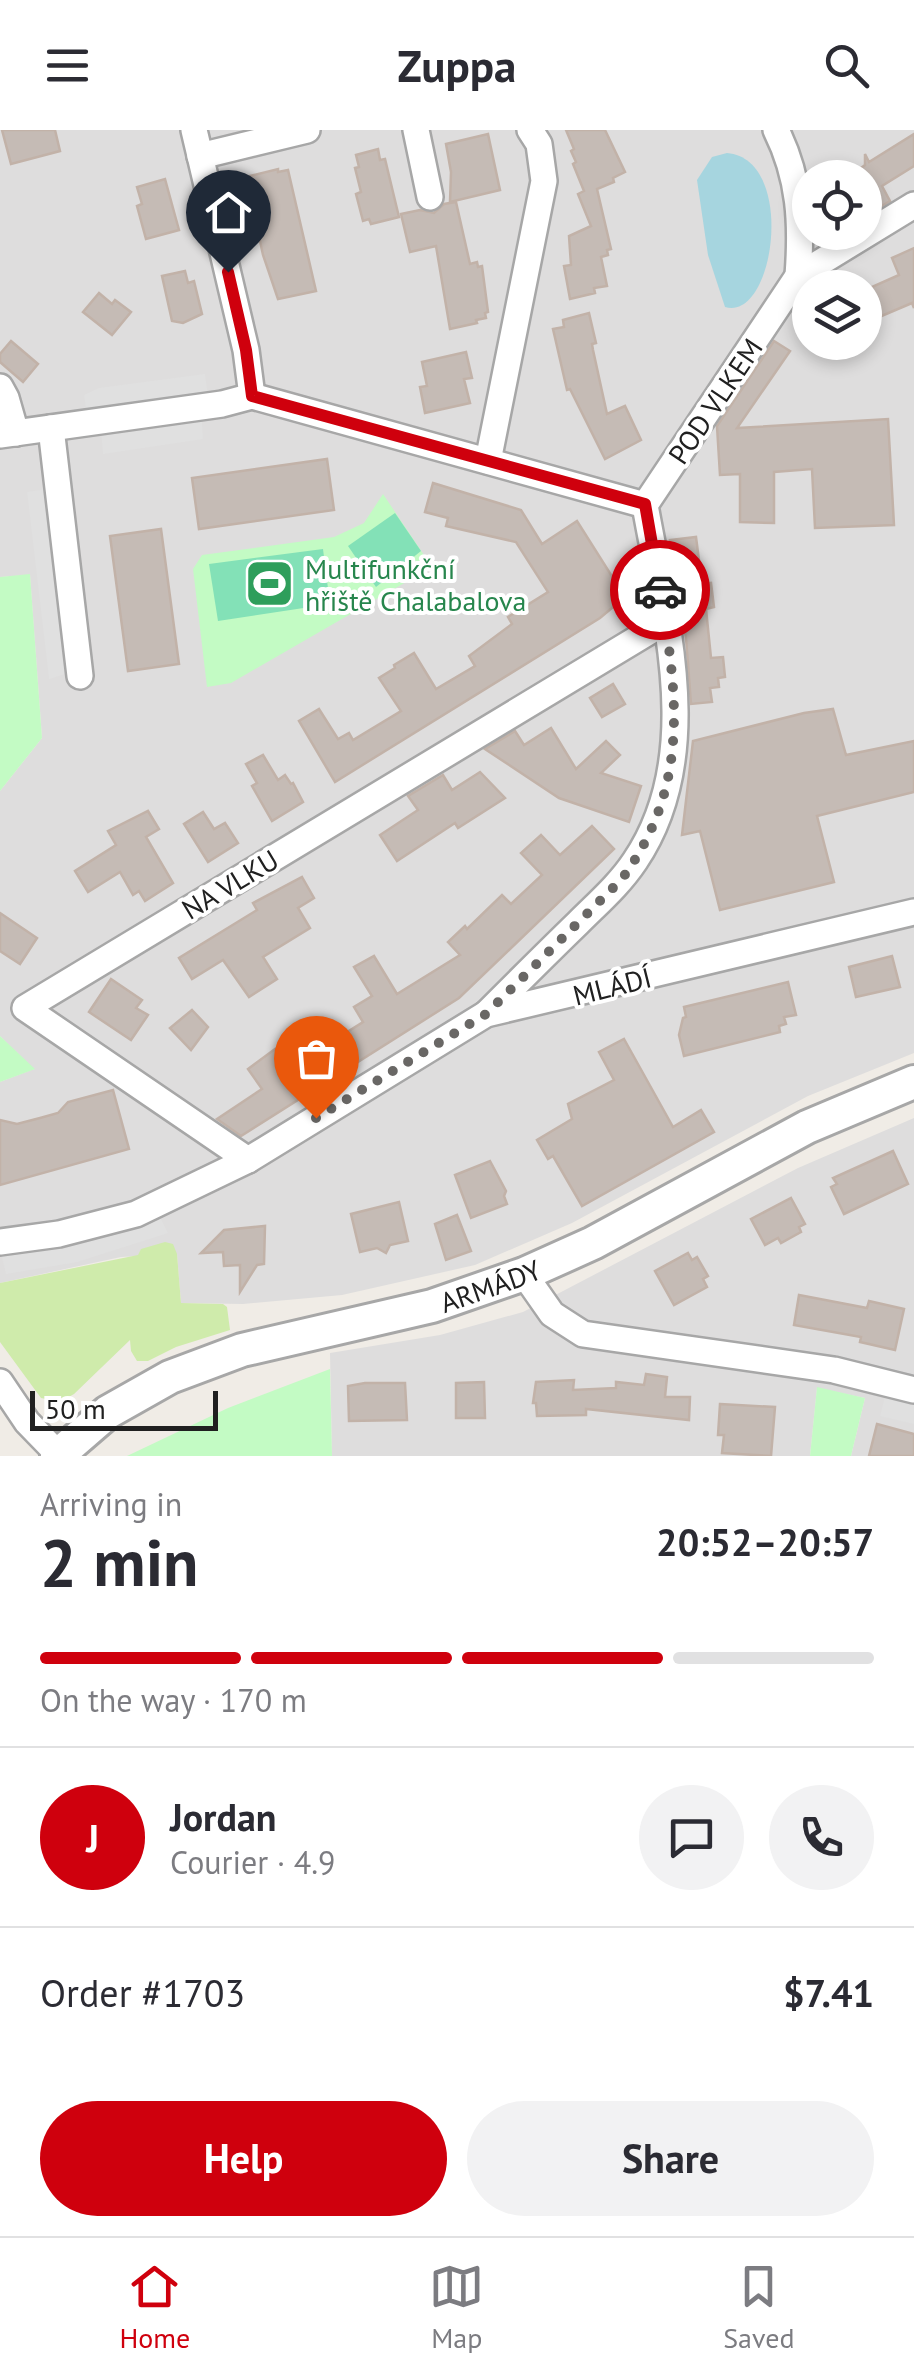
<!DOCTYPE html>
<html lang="en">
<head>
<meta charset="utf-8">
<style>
  body { margin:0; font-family:"PT Sans",sans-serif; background:#f2f2f3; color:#2b2b33; height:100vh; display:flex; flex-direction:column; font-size:38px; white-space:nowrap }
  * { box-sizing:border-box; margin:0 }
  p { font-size:32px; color:#7c7c81 }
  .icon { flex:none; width:55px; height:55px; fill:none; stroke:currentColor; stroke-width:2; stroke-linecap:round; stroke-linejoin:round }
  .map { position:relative; height:1326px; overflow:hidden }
  .details { display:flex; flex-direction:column; background:#fff; flex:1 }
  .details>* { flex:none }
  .buttons { position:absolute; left:792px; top:30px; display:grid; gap:20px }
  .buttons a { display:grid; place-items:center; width:90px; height:90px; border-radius:50%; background:#fff; box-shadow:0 5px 15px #0003; font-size:50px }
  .scale { position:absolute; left:30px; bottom:25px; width:188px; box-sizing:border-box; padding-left:10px; border:5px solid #202020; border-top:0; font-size:28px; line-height:35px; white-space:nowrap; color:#202020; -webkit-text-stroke:8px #fff; paint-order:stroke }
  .pin { position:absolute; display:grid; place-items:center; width:85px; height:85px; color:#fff; margin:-102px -42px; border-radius:50% 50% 50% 0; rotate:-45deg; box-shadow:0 0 10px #0007 }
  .pin .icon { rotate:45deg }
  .courier { position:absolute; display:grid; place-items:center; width:100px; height:100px; margin:-50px; border:8px solid #cf000d; border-radius:50%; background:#fff; color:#222; box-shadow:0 2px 12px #0007 }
  .overview em { font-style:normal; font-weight:700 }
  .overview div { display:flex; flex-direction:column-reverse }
  .overview { display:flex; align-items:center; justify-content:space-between; height:170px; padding:0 40px }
  h1 { font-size:65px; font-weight:700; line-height:75px }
  .bar { display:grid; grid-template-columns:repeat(4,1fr); gap:15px 10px; align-content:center; height:120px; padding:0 40px }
  .bar i { height:12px; border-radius:8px; background:#e1e1e2 }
  .bar .selected { background:#cf000d }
  .bar p { grid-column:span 4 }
  .line { display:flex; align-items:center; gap:25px; padding:0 40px; border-top:2px solid #e1e1e2 }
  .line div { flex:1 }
  .round { display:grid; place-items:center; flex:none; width:105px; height:105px; border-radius:52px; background:#f2f2f3 }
  .cta { display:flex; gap:20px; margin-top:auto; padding:20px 40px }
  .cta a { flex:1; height:115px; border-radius:60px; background:#cf000d; color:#fff; font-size:40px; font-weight:700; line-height:115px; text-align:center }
  .cta a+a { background:#f2f2f3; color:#2b2b33 }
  header { display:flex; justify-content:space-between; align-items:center; height:130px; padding:0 40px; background:#fff; font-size:45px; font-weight:700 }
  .dock { display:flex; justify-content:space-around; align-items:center; height:140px; border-top:2px solid #e1e1e2; background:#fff; font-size:28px; color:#7c7c81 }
  .dock a { display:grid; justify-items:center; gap:5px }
  .dock .selected { color:#cf000d }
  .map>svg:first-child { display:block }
</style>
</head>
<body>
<header><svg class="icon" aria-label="menu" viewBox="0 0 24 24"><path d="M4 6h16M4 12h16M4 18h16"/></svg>Zuppa<svg class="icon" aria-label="search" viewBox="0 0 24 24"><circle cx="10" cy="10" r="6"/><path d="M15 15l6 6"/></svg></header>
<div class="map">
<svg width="914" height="1326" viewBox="0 0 914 1326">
  <rect width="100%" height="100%" fill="#f0ece6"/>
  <!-- residential -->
  <g fill="#dedddd" fill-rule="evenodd">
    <path d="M 0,0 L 914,0 L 914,923 L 808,966 L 572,1093 L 475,1135 L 342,1165 L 243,1174 L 181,1173 L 177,1124 L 121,1127 L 0,1153 L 0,952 L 34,939 L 0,906 L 0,661 L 42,608 L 30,445 L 0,447 ZM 810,48 L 865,48 L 865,102 L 810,102 ZM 810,158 L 865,158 L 865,212 L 810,212 Z"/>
    <polygon points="914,988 914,1326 851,1326 865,1268 817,1258 810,1326 332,1326 330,1223 440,1205 523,1182 798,1038"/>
  </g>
  <!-- grass -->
  <polygon fill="#cfebab" points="165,1112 173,1114 177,1124 181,1173 223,1174 227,1177 230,1200 176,1217 148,1231 137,1231 131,1221 130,1210 74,1264 60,1272 41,1268 0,1212 0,1153 138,1125 141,1119"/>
  <!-- park -->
  <g fill="#c3fbc4">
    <polygon points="383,364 432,437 231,553 207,557 193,439 202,425 334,407 364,393"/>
    <polygon points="30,444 42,608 0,661 0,447"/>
    <polygon points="0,906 35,939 0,952"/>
    <polygon points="330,1239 332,1326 127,1326 228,1278"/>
    <polygon points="817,1257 865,1268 851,1326 810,1326"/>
  </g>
  <!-- pitch -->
  <g fill="#83e1b7">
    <polygon points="395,383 421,421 376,457 348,416"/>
    <polygon points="323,419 330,474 218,491 209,434"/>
  </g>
  <!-- parking -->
  <g fill="#e0e0e0">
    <polygon points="205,244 208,265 86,280 84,265 99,258"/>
    <polygon points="202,291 203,309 103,324 101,303"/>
    <polygon points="47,359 68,543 49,549 27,362"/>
    <polygon points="160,1087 168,1103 77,1132 6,1144 1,1123 70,1113"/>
    <polygon points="885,1266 914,1273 914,1294 880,1286"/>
  </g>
  <!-- water -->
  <path fill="#a6d5df" d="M 727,23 C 797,29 775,192 725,177 L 708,125 L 697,50 L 712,27 Z"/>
  <!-- building -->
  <g fill="#c5bbb5" stroke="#c2b2a8" stroke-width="2.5">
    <polygon points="2,0 55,0 60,21 11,34"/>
    <polygon points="566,0 605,0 625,42 613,48 614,52 597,59 611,119 607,120 608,125 601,127 607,156 594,158 595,163 570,169 564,136 571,135 569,106 591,96 578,64 584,61 573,34 576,32 571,21 574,19"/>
    <polygon points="488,4 500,60 450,72 451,42 446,14"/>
    <polygon points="914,4 914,36 882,56 890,71 865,86 865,48 857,48 854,43 865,35 865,24 869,32"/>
    <polygon points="378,19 380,30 385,29 399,87 371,94 369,89 363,91 356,64 361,62 355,38 359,37 356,25"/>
    <polygon points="278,39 278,42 288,40 316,161 278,169 263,125 250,64 254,64 250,46"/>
    <polygon points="165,49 179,100 146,109 137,76 142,74 137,57"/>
    <polygon points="456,72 470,134 477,132 478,137 482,136 488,182 485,183 486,188 476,190 477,193 450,199 436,116 410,122 401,84 420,80 434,83 444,74"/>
    <polygon points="914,118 914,178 912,173 865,193 865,160 899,145 892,128"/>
    <polygon points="185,141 188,153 194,151 202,184 183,193 172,191 162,146"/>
    <polygon points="99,163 112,174 115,170 131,182 112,205 83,182"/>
    <polygon points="589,183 596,213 592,214 593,220 607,284 625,276 641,310 605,329 570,259 567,260 553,199 564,197 563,190"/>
    <polygon points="11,211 38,234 23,252 0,232 0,224"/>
    <polygon points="774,211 790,221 737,298 888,289 894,395 815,398 812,339 774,342 774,393 740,392 740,344 720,345 717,296"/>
    <polygon points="466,222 472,248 464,249 470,273 425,283 420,257 427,256 422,232"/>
    <polygon points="327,329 334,380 199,399 192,348"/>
    <polygon points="433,353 521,380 542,414 577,391 625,467 600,488 335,652 299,591 319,579 338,609 349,603 353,610 401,581 379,548 395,538 394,535 414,523 436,559 475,536 469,526 512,494 508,487 548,462 516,412 446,396 448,388 425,382"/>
    <polygon points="161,399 179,534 128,541 110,406"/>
    <polygon points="696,407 702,454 711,453 714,477 706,479 711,528 723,527 725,547 718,548 719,557 710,558 712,572 691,574 686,508 670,410"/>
    <polygon points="613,554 625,574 602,587 590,568"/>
    <polygon points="833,579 846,625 914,611 914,662 817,686 834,752 720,780 700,701 682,705 693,611 804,583"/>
    <polygon points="551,598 576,639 606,611 620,625 601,643 641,656 629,692 559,668 485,619 515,601 524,615"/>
    <polygon points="263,625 278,650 285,645 291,654 293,653 303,672 272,691 252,656 257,653 246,634"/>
    <polygon points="480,642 505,668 458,698 455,693 397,731 380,705 418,680 408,666 443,645 452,660"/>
    <polygon points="148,681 159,699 146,707 173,753 145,771 139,761 133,765 120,742 88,762 75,741 116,715 108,701"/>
    <polygon points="203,682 214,699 225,693 238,713 208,732 184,694"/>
    <polygon points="592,696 614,719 459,868 241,1006 217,989 262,959 248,939 275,919 283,931 324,908 328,914 363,892 354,877 372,866 354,837 374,826 397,864 460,825 448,812 465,796 467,799 502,765 511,774 542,745 521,723 541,705 560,725"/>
    <polygon points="302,747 314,768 298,778 310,798 263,827 277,849 249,867 223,830 192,849 179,828 257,780 253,773"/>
    <polygon points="0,783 37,808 20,834 0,821"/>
    <polygon points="892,826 900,857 856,867 849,837"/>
    <polygon points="111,849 142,870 136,878 148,885 131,910 89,882"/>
    <polygon points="788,852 796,885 784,887 786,894 779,896 780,902 684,926 679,905 683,888 686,887 684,877"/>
    <polygon points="192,880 208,897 191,920 170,898"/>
    <polygon points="624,909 673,997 701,980 714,1002 582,1076 553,1026 548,1029 537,1010 572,989 568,974 614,950 599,922"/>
    <polygon points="113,960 129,1019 0,1055 0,990 17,994 40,988 58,983 68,972"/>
    <polygon points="893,1021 908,1054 844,1084 831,1057 837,1054 833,1048"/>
    <polygon points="490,1031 506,1061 504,1066 507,1074 471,1088 455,1045"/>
    <polygon points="791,1068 805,1094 799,1097 801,1102 781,1113 778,1108 765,1115 751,1089"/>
    <polygon points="399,1072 408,1111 390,1115 386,1123 377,1118 360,1122 351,1084"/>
    <polygon points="457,1085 471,1121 446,1130 435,1094"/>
    <polygon points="265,1096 264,1134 257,1135 240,1162 240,1135 224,1136 223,1122 201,1123 224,1100"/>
    <polygon points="688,1123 692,1130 697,1127 708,1146 703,1149 707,1157 674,1175 655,1141"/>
    <polygon points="799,1165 867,1178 869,1171 904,1179 895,1220 860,1212 861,1207 794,1195"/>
    <polygon points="646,1244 667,1247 665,1267 690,1267 689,1290 586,1279 586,1285 537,1286 536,1273 533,1273 536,1252 574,1250 573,1260 616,1258 616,1252 644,1255"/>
    <polygon points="484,1252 485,1288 456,1288 456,1253"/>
    <polygon points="365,1253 405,1253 407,1290 349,1291 348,1256"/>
    <polygon points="720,1274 775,1277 771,1326 722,1323 724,1305 718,1305"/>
    <polygon points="877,1294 914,1304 914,1326 869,1326"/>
  </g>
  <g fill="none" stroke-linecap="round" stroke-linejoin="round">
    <defs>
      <g id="minor">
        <polyline points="194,0 246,220 252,266"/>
        <polyline points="416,0 430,67"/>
        <path d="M 776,0 C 800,48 802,93 798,146"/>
        <polyline points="200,26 307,0"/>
        <polyline points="0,257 6,268 16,303"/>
        <polyline points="51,298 80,546"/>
        <polyline points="0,305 222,274 252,266 645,375"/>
        <polyline points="488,331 544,51 539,14 530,0"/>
        <path d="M 486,884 C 516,854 547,823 578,793 C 598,773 619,755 635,731 C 706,626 665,489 645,375 L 798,146 L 914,75"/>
        <polyline points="248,1030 25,878 665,492"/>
        <polyline points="0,1112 59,1104 136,1084 248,1030 486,884 914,782"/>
        <polyline points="524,1144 552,1184 583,1204 834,1240 914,1260"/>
        <polyline points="0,1252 27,1292 58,1324"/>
      </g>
      <g id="tertiary">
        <path id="s1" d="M 57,1326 L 108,1282 L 170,1247 L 242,1220 L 432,1176 L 524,1144 L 593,1113 L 807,997 L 914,952"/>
      </g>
    </defs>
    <!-- minor casing -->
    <use href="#minor" stroke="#a7a7a7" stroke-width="30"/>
    <!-- tertiary casing -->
    <use href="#tertiary" stroke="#a7a7a7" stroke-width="38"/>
    <!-- minor -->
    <use href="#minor" stroke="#fff" stroke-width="25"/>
    <!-- tertiary -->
    <use href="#tertiary" stroke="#fff" stroke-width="32"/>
  </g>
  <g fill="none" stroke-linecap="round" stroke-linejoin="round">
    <!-- done -->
    <path stroke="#696765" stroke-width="10" stroke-dasharray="0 18" d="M 316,988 L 486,884 L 621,750 C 690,658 678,566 660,460"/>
    <!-- route -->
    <polyline stroke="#cf000d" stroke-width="12" points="228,142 246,220 252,266 645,374 660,460"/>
  </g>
  <!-- icons -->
  <defs>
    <symbol id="stadium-square" viewBox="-11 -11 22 22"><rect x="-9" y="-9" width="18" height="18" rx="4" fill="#2e9e5b" stroke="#fff"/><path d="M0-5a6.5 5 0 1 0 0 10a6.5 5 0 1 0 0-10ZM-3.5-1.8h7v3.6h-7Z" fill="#fff"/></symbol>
  </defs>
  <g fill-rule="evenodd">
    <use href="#stadium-square" x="242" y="426" width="55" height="55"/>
  </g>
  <g text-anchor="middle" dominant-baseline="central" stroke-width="8" stroke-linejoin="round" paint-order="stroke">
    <!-- street labels -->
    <g font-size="28" fill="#202020" stroke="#fff">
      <text transform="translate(715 271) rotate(-56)">POD VLKEM</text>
      <text transform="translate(230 754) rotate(-31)">NA VLKU</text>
      <text transform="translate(612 856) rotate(-14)">MLÁDÍ</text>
      <text stroke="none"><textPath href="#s1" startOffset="472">ARMÁDY</textPath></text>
    </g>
    <!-- leisure labels -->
    <g font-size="28" fill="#27864d" stroke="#fff" text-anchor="start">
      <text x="305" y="438">Multifunkční<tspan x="305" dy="32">hřiště Chalabalova</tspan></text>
    </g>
  </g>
</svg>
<div class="buttons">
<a><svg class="icon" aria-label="locate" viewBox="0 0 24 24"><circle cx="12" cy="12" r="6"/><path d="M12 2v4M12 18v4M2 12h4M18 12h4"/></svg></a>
<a><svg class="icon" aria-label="layers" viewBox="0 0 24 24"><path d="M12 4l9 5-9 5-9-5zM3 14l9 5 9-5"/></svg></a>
</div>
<div class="scale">50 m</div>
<div class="pin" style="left:316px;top:988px;background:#ea580c"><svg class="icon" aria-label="bag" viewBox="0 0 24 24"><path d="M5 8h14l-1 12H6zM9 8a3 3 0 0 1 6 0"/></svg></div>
<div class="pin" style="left:228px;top:142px;background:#1f2937"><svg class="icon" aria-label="home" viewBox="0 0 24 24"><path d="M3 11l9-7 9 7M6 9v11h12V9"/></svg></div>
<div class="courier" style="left:660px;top:460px"><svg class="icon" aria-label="car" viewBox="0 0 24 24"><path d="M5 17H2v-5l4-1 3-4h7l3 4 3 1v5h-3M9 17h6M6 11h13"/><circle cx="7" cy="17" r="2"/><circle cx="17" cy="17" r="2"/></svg></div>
</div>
<section class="details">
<div class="overview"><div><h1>2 min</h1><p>Arriving in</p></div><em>20:52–20:57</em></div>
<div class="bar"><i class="selected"></i><i class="selected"></i><i class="selected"></i><i></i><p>On the way · 170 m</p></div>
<div class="line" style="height:180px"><b class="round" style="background:#cf000d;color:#fff">J</b><div><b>Jordan</b><p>Courier · 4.9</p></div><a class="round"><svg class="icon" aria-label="chat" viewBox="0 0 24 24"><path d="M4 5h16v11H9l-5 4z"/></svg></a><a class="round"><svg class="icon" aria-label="phone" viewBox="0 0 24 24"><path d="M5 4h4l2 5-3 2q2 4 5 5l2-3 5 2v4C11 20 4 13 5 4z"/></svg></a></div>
<div class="line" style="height:130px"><div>Order #1703</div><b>$7.41</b></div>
<div class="cta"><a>Help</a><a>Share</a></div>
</section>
<nav class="dock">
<a class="selected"><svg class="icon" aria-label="home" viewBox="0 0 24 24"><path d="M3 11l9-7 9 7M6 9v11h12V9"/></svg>Home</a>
<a><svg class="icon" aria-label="map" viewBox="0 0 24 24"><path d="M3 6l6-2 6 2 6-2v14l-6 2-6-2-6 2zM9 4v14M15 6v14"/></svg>Map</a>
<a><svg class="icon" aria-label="saved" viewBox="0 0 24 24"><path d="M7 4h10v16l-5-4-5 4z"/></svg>Saved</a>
</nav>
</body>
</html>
